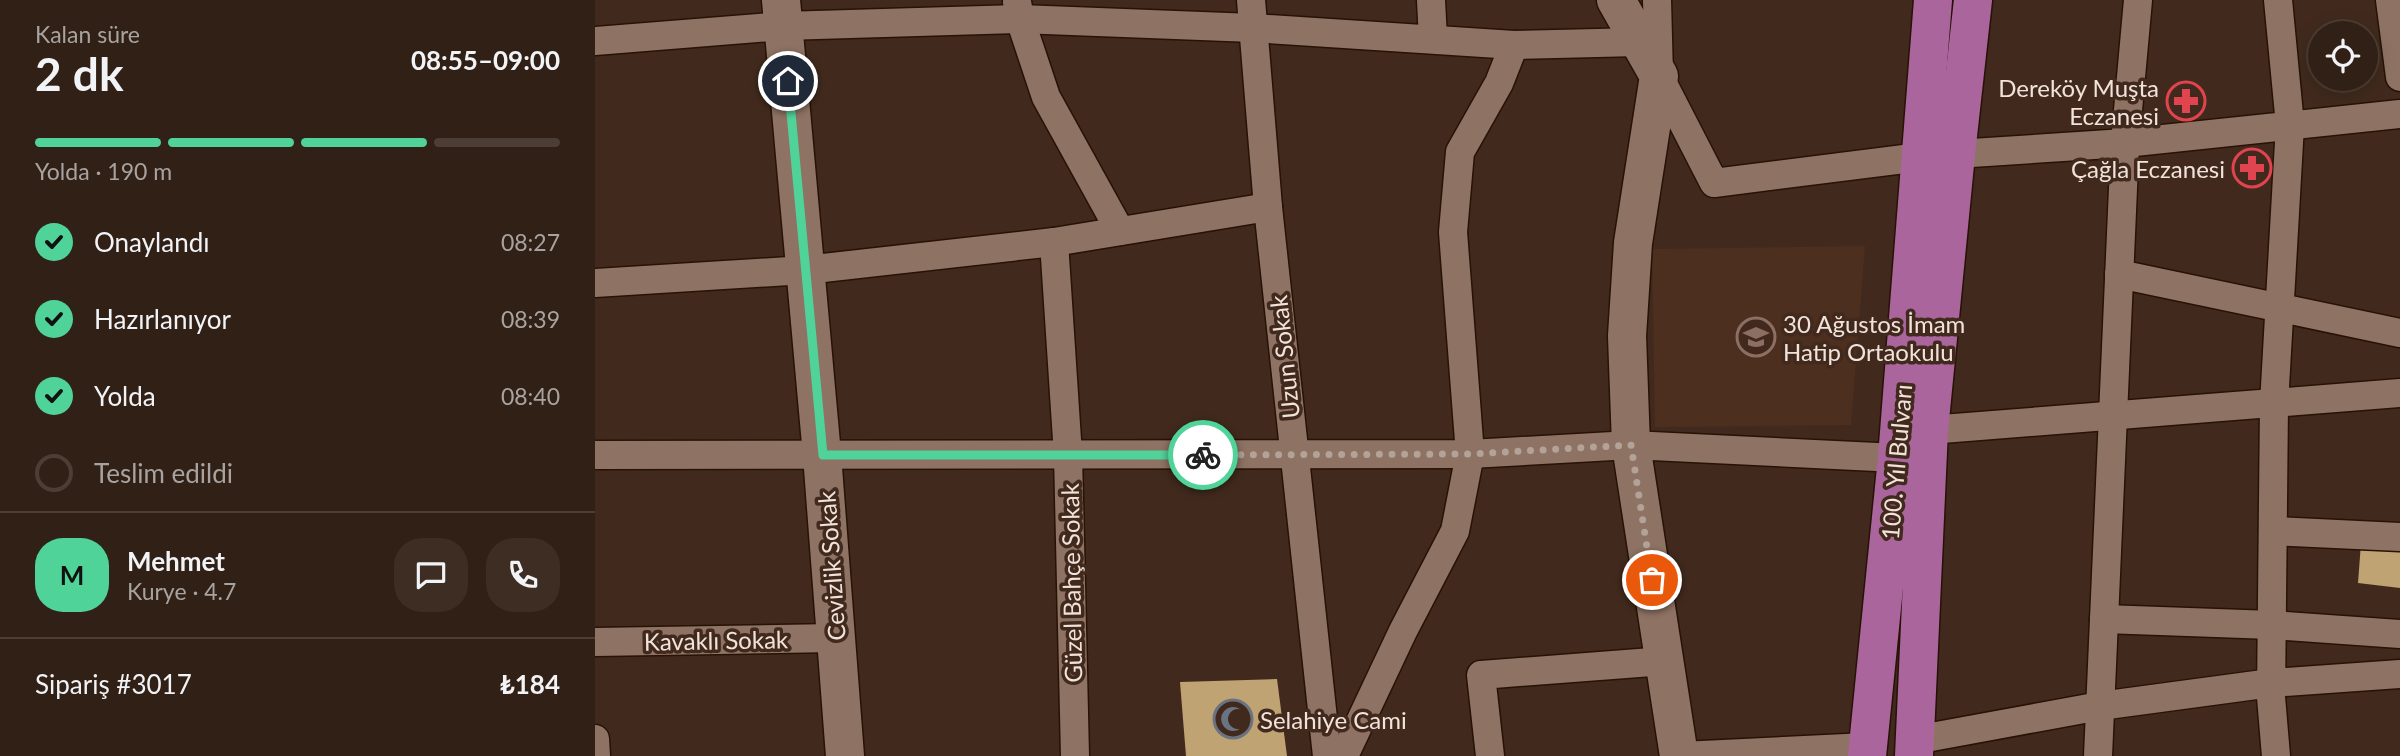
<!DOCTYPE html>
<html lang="tr">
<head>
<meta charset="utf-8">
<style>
  body { margin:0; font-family:Lato,sans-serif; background:#3d2d23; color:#f1f3f6; height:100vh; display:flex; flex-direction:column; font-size:26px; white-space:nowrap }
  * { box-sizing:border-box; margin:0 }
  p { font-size:23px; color:#a8a3a1 }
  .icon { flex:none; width:38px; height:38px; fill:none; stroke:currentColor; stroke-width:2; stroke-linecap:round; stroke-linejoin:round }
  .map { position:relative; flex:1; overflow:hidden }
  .sheet { display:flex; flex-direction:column; background:#312016; width:595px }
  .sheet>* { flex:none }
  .tools { position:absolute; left:1713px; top:21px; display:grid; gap:14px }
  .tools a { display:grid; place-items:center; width:70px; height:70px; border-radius:50%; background:#312016; box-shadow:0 4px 18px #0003,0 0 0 2px #4c3e35; font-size:35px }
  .pin { position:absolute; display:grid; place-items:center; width:60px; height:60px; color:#fff; margin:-30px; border:4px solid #fff; border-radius:50%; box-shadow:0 2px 7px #0007 }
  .courier { position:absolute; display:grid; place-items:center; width:70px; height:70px; margin:-35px; border:5px solid #50d398; border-radius:50%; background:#fff; color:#222; box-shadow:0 2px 9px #0007 }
  .head em { font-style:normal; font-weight:700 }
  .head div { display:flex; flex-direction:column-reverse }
  .head { display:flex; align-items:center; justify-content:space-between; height:119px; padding:0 35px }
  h1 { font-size:46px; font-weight:700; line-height:52px }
  .bar { display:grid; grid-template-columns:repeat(4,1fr); gap:10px 7px; align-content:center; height:84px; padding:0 35px }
  .bar i { height:9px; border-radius:5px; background:#4c3e35 }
  .bar .selected { background:#50d398 }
  .bar p { grid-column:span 4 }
  .line { display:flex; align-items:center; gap:18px; padding:0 35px; border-top:2px solid #4c3e35 }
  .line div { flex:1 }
  .round { display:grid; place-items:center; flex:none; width:74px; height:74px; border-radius:28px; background:#3d2d23 }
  ol { padding:0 35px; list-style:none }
  li { display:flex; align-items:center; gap:21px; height:77px }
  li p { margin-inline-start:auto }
  li .icon { padding:7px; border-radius:50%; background:#50d398; color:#111; stroke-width:4 }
  li:last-child { color:#a8a3a1 }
  li i { width:38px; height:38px; border:4px solid #4c3e35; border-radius:50% }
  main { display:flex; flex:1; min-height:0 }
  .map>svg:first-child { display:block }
</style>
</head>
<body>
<main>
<section class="sheet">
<div class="head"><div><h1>2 dk</h1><p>Kalan süre</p></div><em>08:55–09:00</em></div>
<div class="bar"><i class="selected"></i><i class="selected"></i><i class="selected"></i><i></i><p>Yolda · 190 m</p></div>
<ol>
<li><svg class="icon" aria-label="check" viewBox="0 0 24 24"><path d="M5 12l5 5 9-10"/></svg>Onaylandı<p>08:27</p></li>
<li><svg class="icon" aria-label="check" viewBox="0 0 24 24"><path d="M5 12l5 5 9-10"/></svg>Hazırlanıyor<p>08:39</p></li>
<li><svg class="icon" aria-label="check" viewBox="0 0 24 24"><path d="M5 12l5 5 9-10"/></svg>Yolda<p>08:40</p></li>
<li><i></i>Teslim edildi</li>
</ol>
<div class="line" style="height:126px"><b class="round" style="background:#50d398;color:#111">M</b><div><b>Mehmet</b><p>Kurye · 4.7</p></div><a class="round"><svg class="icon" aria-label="chat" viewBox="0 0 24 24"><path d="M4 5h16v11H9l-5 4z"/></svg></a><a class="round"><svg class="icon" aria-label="phone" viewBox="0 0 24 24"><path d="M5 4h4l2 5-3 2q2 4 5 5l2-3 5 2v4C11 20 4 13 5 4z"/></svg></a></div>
<div class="line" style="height:91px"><div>Sipariş #3017</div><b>₺184</b></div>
</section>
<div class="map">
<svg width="1805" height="756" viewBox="0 0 1805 756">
  <rect width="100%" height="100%" fill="#412a1d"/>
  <!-- built -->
  <polygon fill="#4c2f1e" points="1270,246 1256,425 1060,427 1057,249"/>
  <!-- building -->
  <g fill="#c0a373">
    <polygon points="1766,543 1805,545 1805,588 1763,583"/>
    <polygon points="682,679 692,756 591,756 585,682"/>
  </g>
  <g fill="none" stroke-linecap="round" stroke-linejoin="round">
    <defs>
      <g id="street">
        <polyline points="656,0 673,207 732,756"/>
        <polyline points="836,0 838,39"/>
        <polyline points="1062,0 1064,76 1119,183 1325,157"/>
        <polyline points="1795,0 1805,77"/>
        <polyline points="422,2 425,19 451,97 525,231"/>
        <polyline points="0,41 188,26 425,19 658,28 919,45 1044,42"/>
        <polyline points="1361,154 1530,143 1805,114"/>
        <polyline points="459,242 473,455 480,756"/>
        <polyline points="1524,274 1805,333"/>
        <polyline points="0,283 210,270 459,242 673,207"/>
        <polyline points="1334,430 1805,393"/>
        <polyline points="0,455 875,454 1036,445 1302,458"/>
        <polyline points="1678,531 1805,537"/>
        <polyline points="1509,619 1677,625 1805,634"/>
        <polyline points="0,642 241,638"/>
        <polyline points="0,739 1,756"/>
        <polyline points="1320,740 1505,706 1676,683 1805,674"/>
        <polyline points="749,756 808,631 860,531 875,454 858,232 865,152 904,83 919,45"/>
        <polyline points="895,756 886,675 1070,661"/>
        <polyline points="1086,756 1272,747"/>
        <polyline points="1503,756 1530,143 1543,0"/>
        <polyline points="1681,756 1676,697 1679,404 1695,125 1683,0"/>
      </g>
      <g id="secondary">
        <polyline points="186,0 227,455 250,756"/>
        <polyline points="1021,0 1064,76 1038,243 1032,336 1036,445 1084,756"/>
      </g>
      <g id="primary">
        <polyline points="1272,756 1302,458 1338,0"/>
        <polyline points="1319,756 1334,430 1361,154 1378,0"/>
      </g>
    </defs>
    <!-- street casing -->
    <use href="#street" stroke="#271206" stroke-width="31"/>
    <!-- secondary casing -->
    <use href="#secondary" stroke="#271206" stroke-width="41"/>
    <!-- primary casing -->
    <use href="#primary" stroke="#271206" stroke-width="41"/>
    <!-- street -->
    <use href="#street" stroke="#8e7364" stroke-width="28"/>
    <!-- secondary -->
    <use href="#secondary" stroke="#8e7364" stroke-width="38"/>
    <!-- primary -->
    <use href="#primary" stroke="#aa669c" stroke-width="38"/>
  </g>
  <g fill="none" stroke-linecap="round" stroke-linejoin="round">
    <!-- done -->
    <polyline stroke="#b3a298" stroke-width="7" stroke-dasharray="0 12.6" points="608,455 875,454 1036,445 1057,580"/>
    <!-- route -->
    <polyline stroke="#50d398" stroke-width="9" points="193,81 228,455 608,455"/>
  </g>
  <!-- icons -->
  <defs>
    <symbol id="pharmacy-ring" viewBox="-11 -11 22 22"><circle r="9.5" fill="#412a1d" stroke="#e0444e" stroke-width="1.5"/><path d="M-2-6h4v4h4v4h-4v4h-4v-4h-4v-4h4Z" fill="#e0444e"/></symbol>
    <symbol id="school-ring" viewBox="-11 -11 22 22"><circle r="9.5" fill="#412a1d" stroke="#8d6e63" stroke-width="1.5"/><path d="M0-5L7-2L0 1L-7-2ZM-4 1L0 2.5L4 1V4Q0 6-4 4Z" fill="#8d6e63"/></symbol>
    <symbol id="mosque-ring" viewBox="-11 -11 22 22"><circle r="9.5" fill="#412a1d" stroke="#6b7280" stroke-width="1.5"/><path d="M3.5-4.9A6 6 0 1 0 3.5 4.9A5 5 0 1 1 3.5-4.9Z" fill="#6b7280"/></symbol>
  </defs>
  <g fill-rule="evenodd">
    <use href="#pharmacy-ring" x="1569" y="79" width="44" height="44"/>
    <use href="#pharmacy-ring" x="1635" y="146" width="44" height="44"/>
    <use href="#school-ring" x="1139" y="315" width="44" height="44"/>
    <use href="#mosque-ring" x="616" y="697" width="44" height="44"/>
  </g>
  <g text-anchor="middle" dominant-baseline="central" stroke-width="7" stroke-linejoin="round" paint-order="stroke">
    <!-- poi labels -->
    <g font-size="24" fill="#f1e2da" stroke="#412a1d" text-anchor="end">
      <text x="1564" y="87">Dereköy Muşta<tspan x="1564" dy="28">Eczanesi</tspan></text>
      <text x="1630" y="168">Çağla Eczanesi</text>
      <text x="1188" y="323" text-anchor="start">30 Ağustos İmam<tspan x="1188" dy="28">Hatip Ortaokulu</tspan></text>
      <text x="665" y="719" text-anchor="start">Selahiye Cami</text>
    </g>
    <!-- street labels -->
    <g font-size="24" fill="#f1e2da" stroke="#412a1d">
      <text transform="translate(689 357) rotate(-96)">Uzun Sokak</text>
      <text transform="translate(1301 462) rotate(-85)">100. Yıl Bulvarı</text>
      <text transform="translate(236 566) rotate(-94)">Cevizlik Sokak</text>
      <text transform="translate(476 583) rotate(-91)">Güzel Bahçe Sokak</text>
      <text transform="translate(121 640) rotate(-1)">Kavaklı Sokak</text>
    </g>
  </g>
</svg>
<div class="tools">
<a><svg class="icon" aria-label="locate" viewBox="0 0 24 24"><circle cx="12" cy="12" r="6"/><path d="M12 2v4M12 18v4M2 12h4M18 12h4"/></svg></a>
</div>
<div class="pin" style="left:1057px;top:580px;background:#ea580c"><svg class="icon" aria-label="bag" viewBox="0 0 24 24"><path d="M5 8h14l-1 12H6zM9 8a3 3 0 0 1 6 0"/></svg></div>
<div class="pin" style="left:193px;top:81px;background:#1f2937"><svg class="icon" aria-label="home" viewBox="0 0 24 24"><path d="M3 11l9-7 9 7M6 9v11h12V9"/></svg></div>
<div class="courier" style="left:608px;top:455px"><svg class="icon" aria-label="bike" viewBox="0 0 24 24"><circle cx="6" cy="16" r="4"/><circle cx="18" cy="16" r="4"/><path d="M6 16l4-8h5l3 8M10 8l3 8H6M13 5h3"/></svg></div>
</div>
</main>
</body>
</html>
